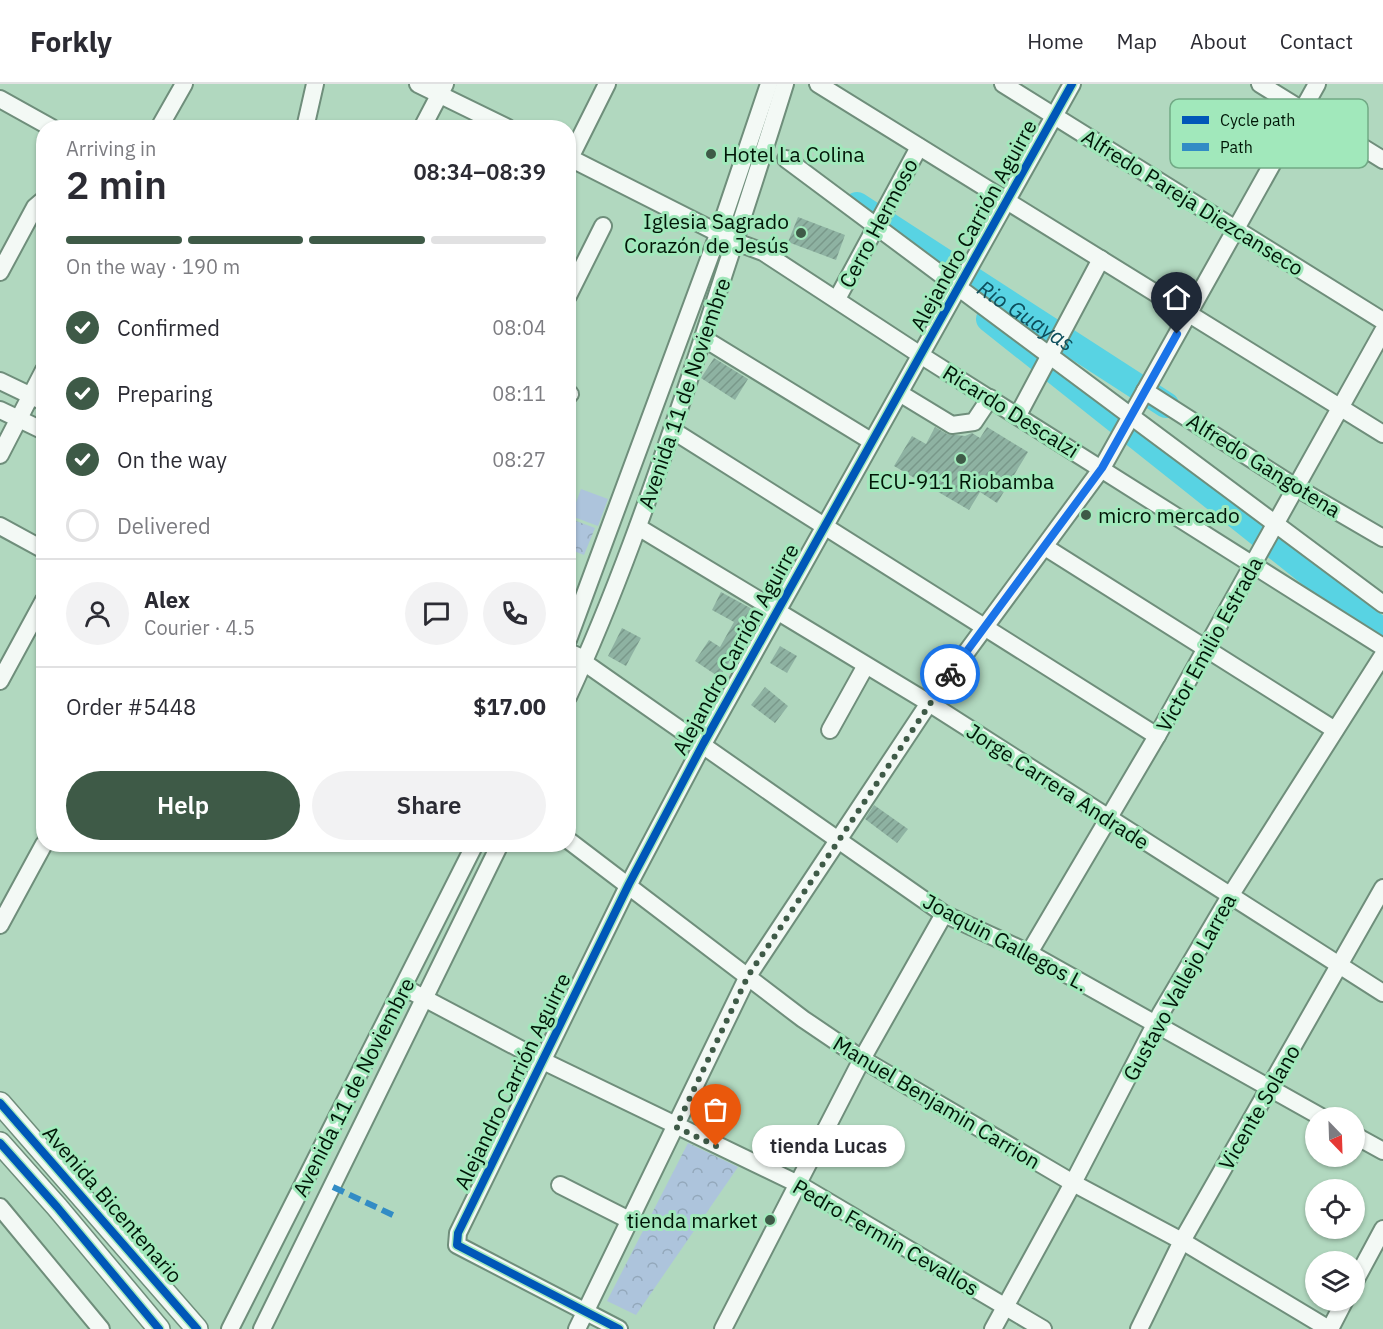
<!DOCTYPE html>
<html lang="en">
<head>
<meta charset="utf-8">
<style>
  body { margin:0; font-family:"IBM Plex Sans",sans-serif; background:#f2f2f3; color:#2b2b33; height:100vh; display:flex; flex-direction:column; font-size:22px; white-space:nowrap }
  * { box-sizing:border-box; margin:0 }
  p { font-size:20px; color:#7c7c81 }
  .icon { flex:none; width:33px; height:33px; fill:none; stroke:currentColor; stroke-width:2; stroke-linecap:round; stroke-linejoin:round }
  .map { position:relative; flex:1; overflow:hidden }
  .sheet { position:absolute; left:36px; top:36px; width:540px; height:732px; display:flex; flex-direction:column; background:#fff; border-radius:24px; box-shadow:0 2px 4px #0004 }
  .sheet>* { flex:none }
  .needle { width:39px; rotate:157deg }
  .buttons { position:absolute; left:1305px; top:1023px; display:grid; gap:12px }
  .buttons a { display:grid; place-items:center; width:60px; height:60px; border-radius:50%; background:#fff; box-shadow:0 2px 4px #0004; font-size:30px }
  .pin { position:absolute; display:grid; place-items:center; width:51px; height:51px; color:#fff; margin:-62px -26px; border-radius:50% 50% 50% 0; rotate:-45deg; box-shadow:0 0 6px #0007 }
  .pin .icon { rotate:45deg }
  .courier { position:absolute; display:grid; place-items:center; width:60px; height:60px; margin:-30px; border:4px solid #1a73e8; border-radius:50%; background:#fff; color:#222; box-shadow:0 2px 8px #0007 }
  .bubble { position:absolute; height:42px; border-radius:21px; background:#fff; box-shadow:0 2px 4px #0004; font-size:20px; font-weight:600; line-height:42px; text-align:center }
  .overview em { font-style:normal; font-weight:600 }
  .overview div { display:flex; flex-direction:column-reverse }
  .overview { display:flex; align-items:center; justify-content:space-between; height:102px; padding:0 30px }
  h1 { font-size:39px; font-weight:600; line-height:45px }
  .bar { display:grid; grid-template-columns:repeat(4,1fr); gap:9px 6px; align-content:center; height:72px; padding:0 30px }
  .bar i { height:8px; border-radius:4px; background:#e1e1e2 }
  .bar .current { background:#3e5a47 }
  .bar p { grid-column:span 4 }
  .line { display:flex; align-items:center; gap:15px; padding:0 30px; border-top:2px solid #e1e1e2 }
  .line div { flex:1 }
  .round { display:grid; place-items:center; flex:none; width:63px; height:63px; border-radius:32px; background:#f2f2f3 }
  ol { padding:0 30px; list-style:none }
  li { display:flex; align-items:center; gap:18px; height:66px }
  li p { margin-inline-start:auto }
  li .icon { padding:6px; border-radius:50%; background:#3e5a47; color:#fff; stroke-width:4 }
  li:last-child { color:#7c7c81 }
  li i { width:33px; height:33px; border:3px solid #e1e1e2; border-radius:50% }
  .action { display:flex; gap:12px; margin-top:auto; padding:12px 30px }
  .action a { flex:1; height:69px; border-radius:36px; background:#3e5a47; color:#fff; font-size:24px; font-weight:600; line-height:69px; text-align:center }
  .action a+a { background:#f2f2f3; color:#2b2b33 }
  header { display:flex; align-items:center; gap:36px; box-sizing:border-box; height:84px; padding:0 30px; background:#fff; border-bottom:2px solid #e1e1e2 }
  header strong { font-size:28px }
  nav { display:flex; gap:33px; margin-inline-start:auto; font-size:21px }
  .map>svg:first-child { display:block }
</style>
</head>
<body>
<header>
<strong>Forkly</strong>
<nav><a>Home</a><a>Map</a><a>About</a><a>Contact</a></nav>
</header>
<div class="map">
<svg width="1383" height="1245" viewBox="0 0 1383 1245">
  <defs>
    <pattern id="park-crowns" width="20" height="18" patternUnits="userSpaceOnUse" patternTransform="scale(1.5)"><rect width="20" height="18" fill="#adc4dc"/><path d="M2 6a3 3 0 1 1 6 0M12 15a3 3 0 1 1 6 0" fill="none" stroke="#93a8bb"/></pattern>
    <pattern id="building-hatch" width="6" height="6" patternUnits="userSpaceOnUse" patternTransform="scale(1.5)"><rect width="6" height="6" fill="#8eb2a2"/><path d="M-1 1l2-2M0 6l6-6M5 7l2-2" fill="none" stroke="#79988a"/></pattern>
  </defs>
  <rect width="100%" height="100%" fill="#b1d8bf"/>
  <!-- park -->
  <g fill="url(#park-crowns)">
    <polygon points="568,434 595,444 584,471 569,465"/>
    <polygon points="688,1059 738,1083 636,1231 607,1217"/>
  </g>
  <!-- pitch -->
  <polygon fill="#adc4dc" points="581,405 608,415 598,442 571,432"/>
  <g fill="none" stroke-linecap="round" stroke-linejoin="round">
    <!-- river -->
    <g stroke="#58d3e3" stroke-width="26">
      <path id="s1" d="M 857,121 L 1166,321"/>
      <polyline points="989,235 1383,548"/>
    </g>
  </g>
  <!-- building -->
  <g fill="url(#building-hatch)">
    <polygon points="798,133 845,151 836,176 788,158"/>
    <polygon points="714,274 748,295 735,316 701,294"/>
    <polygon points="935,343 947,350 965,352 972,349 980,354 987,343 1028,368 997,419 980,408 969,426 894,382 912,352 926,360"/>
    <polygon points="721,508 763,531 746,562 742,560 719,593 695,577 709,556 720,563 734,538 712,526"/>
    <polygon points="622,544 641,554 626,582 608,572"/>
    <polygon points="780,562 797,572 787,589 770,579"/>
    <polygon points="765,603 788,622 775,639 751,621"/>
    <polygon points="874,721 908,745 897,759 865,735"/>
  </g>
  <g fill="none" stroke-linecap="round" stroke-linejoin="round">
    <defs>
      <g id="minor">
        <polyline points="418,0 508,44"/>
        <polyline points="818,0 1383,350"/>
        <polyline points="1003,0 1383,237"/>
        <polyline points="1260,0 1383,76"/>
        <polyline points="0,15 52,44"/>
        <polyline points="159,44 184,0"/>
        <polyline points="305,44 315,0"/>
        <polyline points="422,44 445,0"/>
        <polyline points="568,73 736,158 763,168 922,272 1383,563"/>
        <polyline points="786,75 1383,520"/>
        <polyline points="568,78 607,0"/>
        <polyline points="0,188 35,123 42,117"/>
        <polyline points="568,212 603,142"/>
        <polyline points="837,215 919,63"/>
        <polyline points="703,254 871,357"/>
        <polyline points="0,297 44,318"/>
        <polyline points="1145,307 1297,404 1383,454"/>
        <polyline points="568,309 570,310"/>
        <polyline points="901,310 952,341 974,338 990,314"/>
        <polyline points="0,326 44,347"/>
        <polyline points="1018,331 1101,175"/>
        <polyline points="672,346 1157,652"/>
        <polyline points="0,371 44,286"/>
        <polyline points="0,442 44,466"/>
        <polyline points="638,443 929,619 1383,909"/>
        <polyline points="1045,463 1335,646"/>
        <polyline points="568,556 719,148 769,0"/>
        <polyline points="568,568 580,573 585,579 944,830 1029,869 1323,1034"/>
        <polyline points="0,597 44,516"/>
        <path d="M 568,613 C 615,512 652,405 688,299 C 721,199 754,100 785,0"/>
        <polyline points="830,646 865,583"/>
        <polyline points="568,756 803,935 862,975 1073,1099 1182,1157 1329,1245"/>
        <polyline points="0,841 44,760"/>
        <polyline points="1029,869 1157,652 1383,247"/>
        <polyline points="405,904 541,976 798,1100 1043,1245"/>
        <polyline points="1354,1051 1383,1067"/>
        <polyline points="560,1101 631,1137"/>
        <polyline points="0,1123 101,1245"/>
        <polyline points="1354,1199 1383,1145"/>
        <polyline points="230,1245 475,760"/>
        <polyline points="262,1245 500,760"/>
        <polyline points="577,1245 748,892 929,619 1102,384 1317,0"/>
        <polyline points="619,1245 457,1161 458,1149 629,800 703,660 1072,0"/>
        <polyline points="723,1245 862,975 944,830"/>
        <polyline points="993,1245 1073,1099 1161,929 1230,812 1383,571"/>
        <polyline points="1139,1245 1182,1157 1383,804"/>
        <polyline points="1330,1245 1345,1216"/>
      </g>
      <g id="major">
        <polyline points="0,1019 197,1245"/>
        <polyline points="0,1059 57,1123 159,1245"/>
      </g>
    </defs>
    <!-- minor casing -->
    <use href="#minor" stroke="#6f8e7b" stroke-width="20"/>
    <!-- major casing -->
    <use href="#major" stroke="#6f8e7b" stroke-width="24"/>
    <!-- minor -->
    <use href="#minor" stroke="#f3f9f5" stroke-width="16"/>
    <!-- major -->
    <use href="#major" stroke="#f3f9f5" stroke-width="21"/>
    <!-- quiet -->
    <polyline stroke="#328cc5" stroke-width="6" stroke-dasharray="12 6" stroke-linecap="butt" points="333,1103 395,1132"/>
    <defs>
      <g id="cycleway">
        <polyline points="0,1019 197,1245"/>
        <polyline points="0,1059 57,1123 159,1245"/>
        <polyline points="619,1245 457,1161 458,1149 629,800 703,660 1072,0"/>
      </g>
    </defs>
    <!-- cycleway casing -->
    <use href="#cycleway" stroke="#a1e8bb" stroke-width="11"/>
    <!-- cycleway -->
    <use href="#cycleway" stroke="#0057b8" stroke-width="8"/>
  </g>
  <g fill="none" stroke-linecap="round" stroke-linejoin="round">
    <!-- done -->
    <polyline stroke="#3e5a47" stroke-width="6" stroke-dasharray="0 10.8" points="716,1062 676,1043 748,892 950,590"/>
    <!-- route -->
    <polyline stroke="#1a73e8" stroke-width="8" points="950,590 1102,384 1177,250"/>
  </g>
  <!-- markers -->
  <g fill="#3e5a47" stroke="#a1e8bb" stroke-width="2">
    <circle cx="711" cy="70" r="6"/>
    <circle cx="801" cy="149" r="6"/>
    <circle cx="961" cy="375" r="6"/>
    <circle cx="1086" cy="431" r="6"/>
    <circle cx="770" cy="1136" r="6"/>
  </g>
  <g text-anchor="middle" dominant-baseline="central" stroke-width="6" stroke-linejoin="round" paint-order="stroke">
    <!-- poi labels -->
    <g font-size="21" fill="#001607" stroke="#a1e8bb" text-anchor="start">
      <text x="723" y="70">Hotel La Colina</text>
      <text x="789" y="137" text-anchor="end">Iglesia Sagrado<tspan x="789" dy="24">Corazón de Jesús</tspan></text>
      <text x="961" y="397" text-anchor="middle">ECU-911 Riobamba</text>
      <text x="1098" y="431">micro mercado</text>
      <text x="758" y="1136" text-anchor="end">tienda market</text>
    </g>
    <!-- street labels -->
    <g font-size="21" fill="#001607" stroke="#a1e8bb">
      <text transform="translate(1193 118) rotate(32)">Alfredo Pareja Diezcanseco</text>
      <text transform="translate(878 139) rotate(-62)">Cerro Hermoso</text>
      <text transform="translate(973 141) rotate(-61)">Alejandro Carrión Aguirre</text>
      <text transform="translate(684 309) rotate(-71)">Avenida 11 de Noviembre</text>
      <text transform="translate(1011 327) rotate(32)">Ricardo Descalzi</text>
      <text transform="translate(1264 381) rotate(32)">Alfredo Gangotena</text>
      <text transform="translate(1209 560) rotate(-61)">Victor Emilio Estrada</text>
      <text transform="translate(735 565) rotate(-61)">Alejandro Carrión Aguirre</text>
      <text transform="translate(1058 702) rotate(33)">Jorge Carrera Andrade</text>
      <text transform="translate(1006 858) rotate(28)">Joaquin Gallegos L.</text>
      <text transform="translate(1179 903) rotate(-61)">Gustavo Vallejo Larrea</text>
      <text transform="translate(512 997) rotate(-64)">Alejandro Carrión Aguirre</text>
      <text transform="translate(353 1003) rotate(-63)">Avenida 11 de Noviembre</text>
      <text transform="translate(937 1018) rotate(31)">Manuel Benjamin Carrion</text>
      <text transform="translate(1259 1023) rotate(-60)">Vicente Solano</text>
      <text transform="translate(113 1120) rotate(49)">Avenida Bicentenario</text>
      <text transform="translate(886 1153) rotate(30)">Pedro Fermin Cevallos</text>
    </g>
    <!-- water labels -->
    <g font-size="22" font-style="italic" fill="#0d4e5c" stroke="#a1e8bb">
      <text stroke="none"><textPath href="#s1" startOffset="202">Rio Guayas</textPath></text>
    </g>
  </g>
  <!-- legend -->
  <rect x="1170" y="15" width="198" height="69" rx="9" fill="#a1e8bb" stroke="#71a985" stroke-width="1.5"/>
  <rect x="1182" y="32" width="27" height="8" fill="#0057b8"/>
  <rect x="1182" y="59" width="27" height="8" fill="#328cc5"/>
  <g font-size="16" fill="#001607">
    <text x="1220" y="42">Cycle path</text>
    <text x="1220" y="69">Path</text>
  </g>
</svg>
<div class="buttons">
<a><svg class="needle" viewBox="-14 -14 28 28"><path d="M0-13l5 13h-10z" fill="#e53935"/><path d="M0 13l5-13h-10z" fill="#7c7c81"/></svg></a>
<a><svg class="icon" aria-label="locate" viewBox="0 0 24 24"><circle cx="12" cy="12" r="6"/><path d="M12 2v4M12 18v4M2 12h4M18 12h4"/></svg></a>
<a><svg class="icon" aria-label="layers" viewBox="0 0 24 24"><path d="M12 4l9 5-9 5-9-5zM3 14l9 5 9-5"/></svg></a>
</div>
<div class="pin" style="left:716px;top:1062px;background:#ea580c"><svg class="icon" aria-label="bag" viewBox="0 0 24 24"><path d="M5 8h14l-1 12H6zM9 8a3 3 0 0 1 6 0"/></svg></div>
<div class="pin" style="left:1177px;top:250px;background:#1f2937"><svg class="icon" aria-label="home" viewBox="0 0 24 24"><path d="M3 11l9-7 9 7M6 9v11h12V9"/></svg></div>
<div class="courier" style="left:950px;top:590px"><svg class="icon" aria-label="bike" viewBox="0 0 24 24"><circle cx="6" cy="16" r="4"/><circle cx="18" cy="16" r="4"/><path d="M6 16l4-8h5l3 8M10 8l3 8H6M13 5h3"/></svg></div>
<div class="bubble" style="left:752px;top:1041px;width:153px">tienda Lucas</div>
<section class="sheet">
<div class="overview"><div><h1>2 min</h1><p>Arriving in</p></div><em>08:34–08:39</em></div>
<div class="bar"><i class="current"></i><i class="current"></i><i class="current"></i><i></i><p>On the way · 190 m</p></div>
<ol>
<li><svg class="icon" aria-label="check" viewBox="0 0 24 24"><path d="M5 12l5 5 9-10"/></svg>Confirmed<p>08:04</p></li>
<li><svg class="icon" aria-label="check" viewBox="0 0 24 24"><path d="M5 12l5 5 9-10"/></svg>Preparing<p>08:11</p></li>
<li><svg class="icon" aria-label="check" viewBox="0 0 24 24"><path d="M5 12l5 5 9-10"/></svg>On the way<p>08:27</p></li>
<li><i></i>Delivered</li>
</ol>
<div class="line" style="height:108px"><a class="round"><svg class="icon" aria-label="person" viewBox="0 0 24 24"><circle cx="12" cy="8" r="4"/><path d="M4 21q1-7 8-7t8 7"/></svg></a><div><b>Alex</b><p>Courier · 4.5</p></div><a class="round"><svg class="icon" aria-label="chat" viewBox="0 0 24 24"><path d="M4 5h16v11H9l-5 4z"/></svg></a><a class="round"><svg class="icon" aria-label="phone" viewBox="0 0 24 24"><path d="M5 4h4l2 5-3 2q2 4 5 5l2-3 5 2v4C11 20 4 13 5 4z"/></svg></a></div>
<div class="line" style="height:78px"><div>Order #5448</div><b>$17.00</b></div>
<div class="action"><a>Help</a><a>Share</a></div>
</section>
</div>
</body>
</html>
